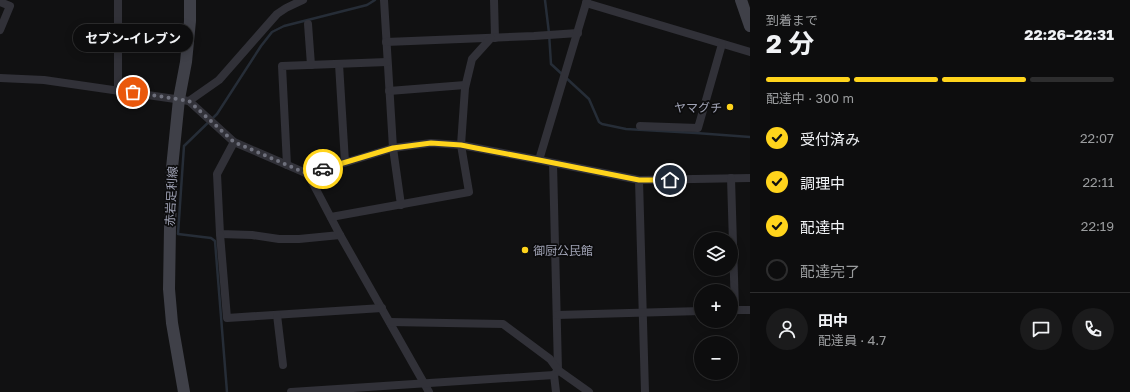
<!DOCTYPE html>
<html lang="ja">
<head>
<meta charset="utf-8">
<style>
  body { margin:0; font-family:"Golos Text","Noto Sans JP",sans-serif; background:#1b1b1c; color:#f1f3f6; height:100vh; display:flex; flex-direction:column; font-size:15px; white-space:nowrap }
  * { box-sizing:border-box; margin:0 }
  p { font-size:13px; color:#9a9c9e }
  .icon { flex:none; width:22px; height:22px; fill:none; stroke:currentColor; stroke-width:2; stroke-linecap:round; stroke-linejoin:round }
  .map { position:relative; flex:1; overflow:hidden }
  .sheet { display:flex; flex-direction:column; background:#0d0d0e; width:380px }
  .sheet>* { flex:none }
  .tools { position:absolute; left:694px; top:232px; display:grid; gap:8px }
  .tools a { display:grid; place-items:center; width:44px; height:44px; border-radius:50%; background:#0d0d0e; box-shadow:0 2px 10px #0003,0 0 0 1px #2d2d2e; font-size:20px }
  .pin { position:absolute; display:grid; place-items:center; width:34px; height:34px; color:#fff; margin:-17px; border:2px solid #fff; border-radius:50%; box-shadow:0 1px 4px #0007 }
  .courier { position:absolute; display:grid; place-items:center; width:40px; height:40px; margin:-20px; border:3px solid #ffd41c; border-radius:50%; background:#fff; color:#222; box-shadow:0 1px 5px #0007 }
  .bubble { position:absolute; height:28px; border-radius:14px; background:#0d0d0e; box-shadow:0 2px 10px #0003,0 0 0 1px #2d2d2e; font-size:13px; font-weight:700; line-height:28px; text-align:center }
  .head em { font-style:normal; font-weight:700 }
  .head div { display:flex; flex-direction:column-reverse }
  .head { display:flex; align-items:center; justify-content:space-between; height:68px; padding:0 16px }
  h1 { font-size:26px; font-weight:700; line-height:30px }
  .bar { display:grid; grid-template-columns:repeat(4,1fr); gap:6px 4px; align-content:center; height:48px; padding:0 16px }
  .bar i { height:5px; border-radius:3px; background:#2d2d2e }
  .bar .selected { background:#ffd41c }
  .bar p { grid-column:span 4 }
  .line { display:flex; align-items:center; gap:10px; padding:0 16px; border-top:1px solid #2d2d2e }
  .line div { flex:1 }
  .round { display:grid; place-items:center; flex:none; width:42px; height:42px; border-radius:21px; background:#1b1b1c }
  ol { padding:0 16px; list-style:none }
  li { display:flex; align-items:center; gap:12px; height:44px }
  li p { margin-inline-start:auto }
  li .icon { padding:4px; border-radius:50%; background:#ffd41c; color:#111; stroke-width:4 }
  li:last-child { color:#9a9c9e }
  li i { width:22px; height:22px; border:2px solid #2d2d2e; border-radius:50% }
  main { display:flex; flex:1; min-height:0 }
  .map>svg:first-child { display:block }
</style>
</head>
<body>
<main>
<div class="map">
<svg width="750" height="392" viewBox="0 0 750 392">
  <rect width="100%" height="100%" fill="#111112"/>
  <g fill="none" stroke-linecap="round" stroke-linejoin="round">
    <!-- stream -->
    <g stroke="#262d37" stroke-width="2.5">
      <polyline points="545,0 549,33 551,64 589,99 599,122 602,124 626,129 696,133 750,137"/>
      <polyline points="227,392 215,241 211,238 178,234 184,146 217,114 261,46 272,32 284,26 367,5 375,0"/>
    </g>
    <!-- street -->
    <g stroke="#313138" stroke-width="8">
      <polyline points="118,0 118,90"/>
      <polyline points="384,0 393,148 401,205"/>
      <polyline points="494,0 495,38"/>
      <polyline points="0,2 10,6 0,30"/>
      <polyline points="586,3 750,52"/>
      <polyline points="308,24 311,65"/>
      <polyline points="386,42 534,36 578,33"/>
      <polyline points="339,64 345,162"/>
      <polyline points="0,78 44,80 189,101 234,142 308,174 393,148 431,143 461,145 539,160 639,180 750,178"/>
      <polyline points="389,91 465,85"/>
      <polyline points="189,101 219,80 277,14 286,8 303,0"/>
      <polyline points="640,126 698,128 722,44"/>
      <polyline points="234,142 217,174 220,234 252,235 279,239 299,239 340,235"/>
      <polyline points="539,160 587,0"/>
      <polyline points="553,163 558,370 554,375 556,392"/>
      <polyline points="287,165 282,66 387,62"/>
      <polyline points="308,174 340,235 429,392"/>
      <polyline points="731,178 735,310"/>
      <polyline points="639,180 645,392"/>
      <polyline points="331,217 469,192 461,145 465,88 472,59 491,38"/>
      <polyline points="220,234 227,318 382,308"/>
      <polyline points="732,310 750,310"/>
      <polyline points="277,315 283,365"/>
      <polyline points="557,315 701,311"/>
      <polyline points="390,322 503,324 550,359 558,370 589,392"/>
      <polyline points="291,392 554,375"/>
    </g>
    <!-- secondary -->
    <g stroke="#3f4048" stroke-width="12">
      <polyline points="741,0 750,26"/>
      <polyline points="184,392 172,323 169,289 170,228 172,168 179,99 186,62 190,21 190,0"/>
    </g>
  </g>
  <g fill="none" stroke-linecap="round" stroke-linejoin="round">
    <!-- done -->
    <polyline stroke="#6e707c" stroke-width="4" stroke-dasharray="0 7.2" points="133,92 189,101 234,142 308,174 323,169"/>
    <!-- route -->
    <polyline stroke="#ffd41c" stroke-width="5" points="323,169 393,148 431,143 461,145 476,148 539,160 639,180 670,180"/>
  </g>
  <!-- markers -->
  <g fill="#ffd41c" stroke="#0c0c0d" stroke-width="1.5">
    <circle cx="730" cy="107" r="4"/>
    <circle cx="525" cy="250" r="4"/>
  </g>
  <g text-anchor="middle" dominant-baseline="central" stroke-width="3.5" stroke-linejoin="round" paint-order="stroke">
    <!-- poi labels -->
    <g font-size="12" fill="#a0a3b5" stroke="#0c0c0d" text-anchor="end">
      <text x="722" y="107">ヤマグチ</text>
      <text x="533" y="250" text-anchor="start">御厨公民館</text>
    </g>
    <!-- street labels -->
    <g font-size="12" fill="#a0a3b5" stroke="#0c0c0d">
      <text transform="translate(171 196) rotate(-87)">赤岩足利線</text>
    </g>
  </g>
</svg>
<div class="tools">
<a><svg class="icon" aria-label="layers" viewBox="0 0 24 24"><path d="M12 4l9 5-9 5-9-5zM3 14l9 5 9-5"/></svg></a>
<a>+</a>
<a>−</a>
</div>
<div class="pin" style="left:133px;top:92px;background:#ea580c"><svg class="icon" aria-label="bag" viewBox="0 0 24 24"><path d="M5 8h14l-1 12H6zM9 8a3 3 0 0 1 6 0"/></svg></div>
<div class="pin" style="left:670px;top:180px;background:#1f2937"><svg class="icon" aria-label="home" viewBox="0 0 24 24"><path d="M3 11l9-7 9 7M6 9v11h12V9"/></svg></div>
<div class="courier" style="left:323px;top:169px"><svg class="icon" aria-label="car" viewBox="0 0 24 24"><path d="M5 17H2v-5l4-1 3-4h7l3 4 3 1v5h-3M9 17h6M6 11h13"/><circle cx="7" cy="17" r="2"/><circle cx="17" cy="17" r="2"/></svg></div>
<div class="bubble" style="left:73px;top:24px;width:120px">セブン-イレブン</div>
</div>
<section class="sheet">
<div class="head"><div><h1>2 分</h1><p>到着まで</p></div><em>22:26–22:31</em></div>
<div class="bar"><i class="selected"></i><i class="selected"></i><i class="selected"></i><i></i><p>配達中 · 300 m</p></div>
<ol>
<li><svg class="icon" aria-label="check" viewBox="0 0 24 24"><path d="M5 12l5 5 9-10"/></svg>受付済み<p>22:07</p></li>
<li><svg class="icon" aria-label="check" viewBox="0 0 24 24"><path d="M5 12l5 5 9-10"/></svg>調理中<p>22:11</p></li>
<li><svg class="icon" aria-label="check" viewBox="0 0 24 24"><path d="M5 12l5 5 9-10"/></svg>配達中<p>22:19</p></li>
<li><i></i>配達完了</li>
</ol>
<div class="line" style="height:72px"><a class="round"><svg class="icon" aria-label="person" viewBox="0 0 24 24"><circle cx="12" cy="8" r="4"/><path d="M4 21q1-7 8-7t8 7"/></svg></a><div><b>田中</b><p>配達員 · 4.7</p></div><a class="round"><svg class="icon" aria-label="chat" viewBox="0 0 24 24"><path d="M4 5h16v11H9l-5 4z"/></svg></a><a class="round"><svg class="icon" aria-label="phone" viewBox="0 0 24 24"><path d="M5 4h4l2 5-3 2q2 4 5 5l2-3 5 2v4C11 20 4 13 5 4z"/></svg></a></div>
</section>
</main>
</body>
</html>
